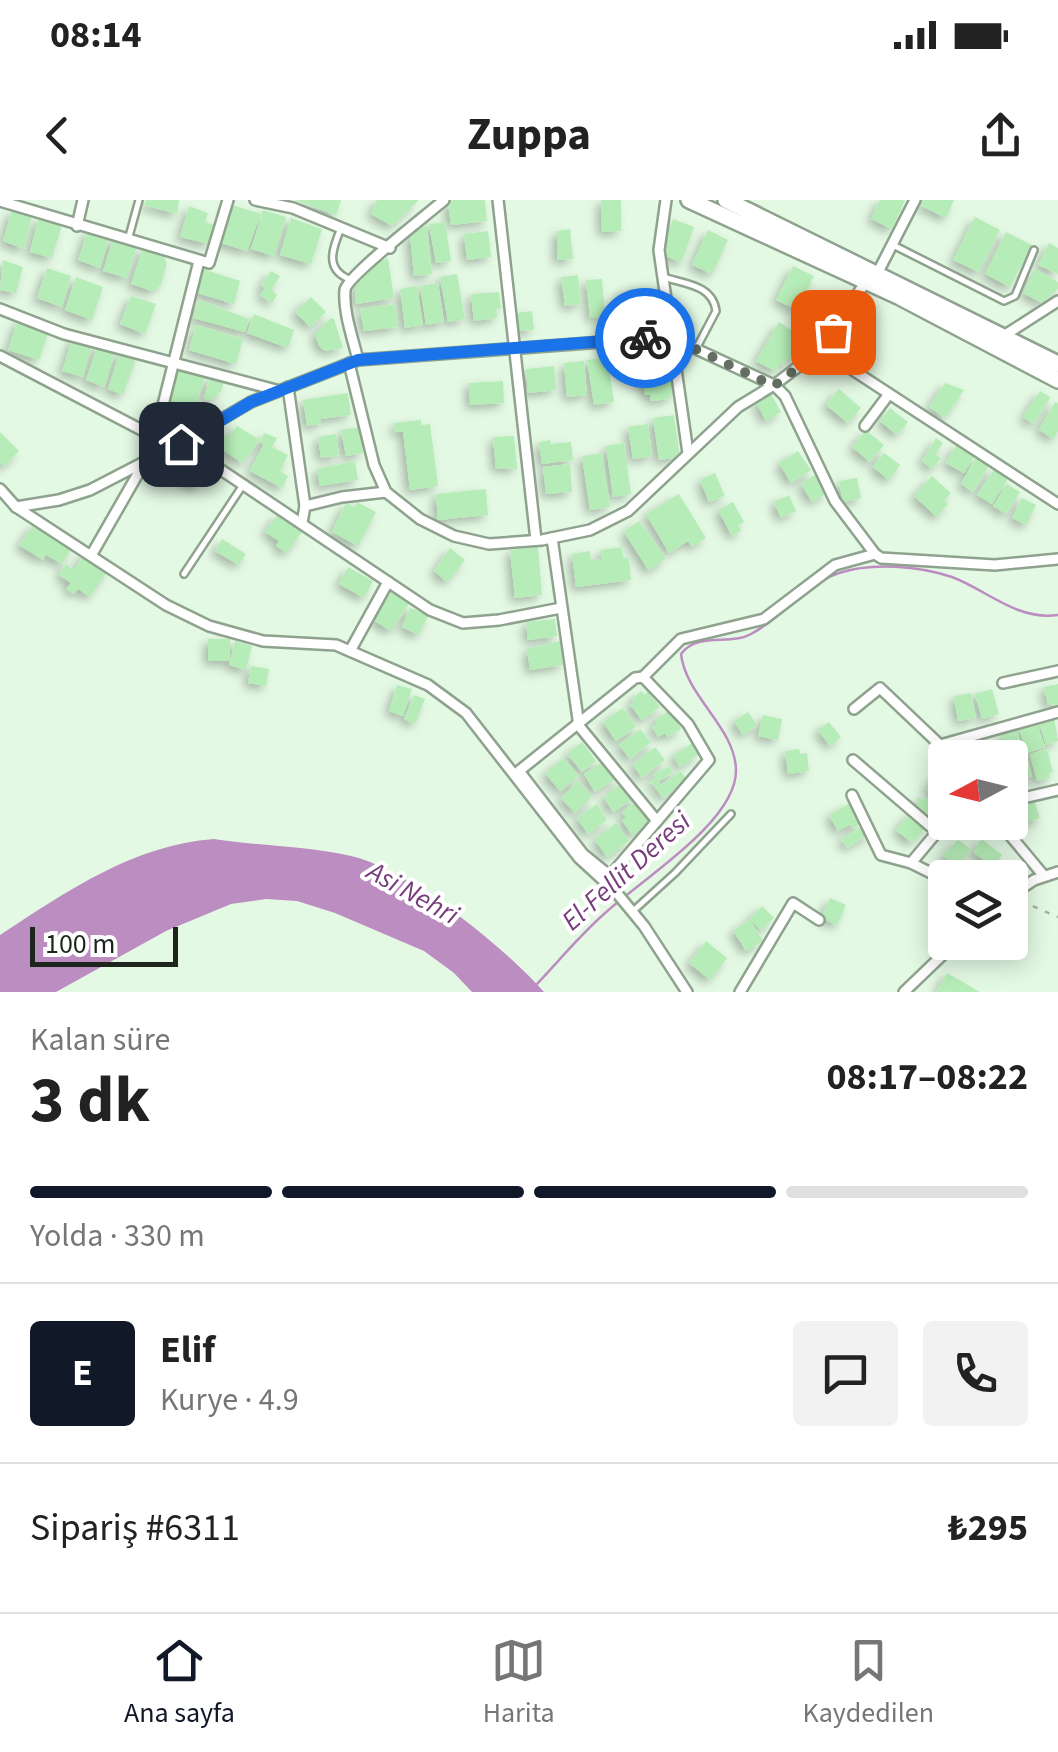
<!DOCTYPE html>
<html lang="tr">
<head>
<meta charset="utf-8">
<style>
  body { margin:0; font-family:"Source Sans 3",sans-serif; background:#f2f2f2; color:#222; height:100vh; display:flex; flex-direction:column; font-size:38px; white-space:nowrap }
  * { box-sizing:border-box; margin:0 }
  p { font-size:32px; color:#767676 }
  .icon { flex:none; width:55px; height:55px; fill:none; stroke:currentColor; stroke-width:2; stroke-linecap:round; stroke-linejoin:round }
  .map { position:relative; height:792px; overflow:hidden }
  .panel { display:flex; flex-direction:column; background:#fff; flex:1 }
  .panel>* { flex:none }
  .needle { width:65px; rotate:263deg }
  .tools { position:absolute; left:928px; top:540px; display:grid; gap:20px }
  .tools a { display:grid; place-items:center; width:100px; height:100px; border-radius:10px; background:#fff; box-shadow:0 5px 25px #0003; font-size:50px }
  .scale { position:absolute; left:30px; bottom:25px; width:148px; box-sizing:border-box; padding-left:10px; border:5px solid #1d251d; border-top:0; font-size:28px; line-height:35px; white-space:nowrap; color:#1d251d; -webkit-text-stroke:8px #fff; paint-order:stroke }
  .pin { position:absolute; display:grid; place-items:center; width:85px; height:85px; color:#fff; margin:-42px; border-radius:20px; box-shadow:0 5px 15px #0006 }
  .courier { position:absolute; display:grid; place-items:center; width:100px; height:100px; margin:-50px; border:8px solid #1a73e8; border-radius:50%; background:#fff; color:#222; box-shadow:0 2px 12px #0007 }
  .headline em { font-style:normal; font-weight:700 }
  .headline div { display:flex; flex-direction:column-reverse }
  .headline { display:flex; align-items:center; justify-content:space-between; height:170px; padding:0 30px }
  h1 { font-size:65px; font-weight:700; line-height:75px }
  .bar { display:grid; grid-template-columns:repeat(4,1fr); gap:15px 10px; align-content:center; height:120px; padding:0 30px }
  .bar i { height:12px; border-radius:8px; background:#e0e0e0 }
  .bar .on { background:#111827 }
  .bar p { grid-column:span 4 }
  .line { display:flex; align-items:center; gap:25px; padding:0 30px; border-top:2px solid #e0e0e0 }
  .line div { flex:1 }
  .round { display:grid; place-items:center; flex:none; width:105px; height:105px; border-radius:10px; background:#f2f2f2 }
  .status { display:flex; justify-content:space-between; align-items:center; height:70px; padding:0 50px; background:#fff; direction:ltr }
  .status svg { height:28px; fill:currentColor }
  header { display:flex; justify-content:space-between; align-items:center; height:130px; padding:0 30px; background:#fff; font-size:45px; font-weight:700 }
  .dock { display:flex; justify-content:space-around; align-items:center; height:140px; border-top:2px solid #e0e0e0; background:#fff; font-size:28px; color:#767676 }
  .dock a { display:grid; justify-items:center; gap:5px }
  .dock .on { color:#111827 }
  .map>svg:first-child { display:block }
</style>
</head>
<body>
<div class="status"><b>08:14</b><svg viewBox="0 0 49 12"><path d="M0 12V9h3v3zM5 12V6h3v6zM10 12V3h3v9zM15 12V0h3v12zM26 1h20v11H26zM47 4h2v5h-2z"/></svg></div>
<header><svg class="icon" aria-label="back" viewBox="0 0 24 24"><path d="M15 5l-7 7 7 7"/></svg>Zuppa<svg class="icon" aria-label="share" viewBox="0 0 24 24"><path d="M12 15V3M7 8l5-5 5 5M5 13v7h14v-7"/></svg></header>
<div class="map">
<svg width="1058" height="792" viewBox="0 0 1058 792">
  <defs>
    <filter id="shadow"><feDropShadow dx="-4.5" dy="4.5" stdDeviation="5" flood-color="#0004"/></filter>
  </defs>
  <rect width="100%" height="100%" fill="#e4f9e4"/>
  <!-- water -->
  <path fill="#bc8dc0" d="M 214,639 C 259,646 307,646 351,656 C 409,669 505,748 544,792 L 472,792 L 454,773 L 424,751 L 335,713 L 297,701 L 266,699 L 231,704 L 166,731 L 56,792 L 0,792 L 0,735 L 3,733 C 69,690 134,645 214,639 Z"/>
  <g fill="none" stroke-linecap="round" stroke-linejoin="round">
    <!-- stream -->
    <path stroke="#bc8dc0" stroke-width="2.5" d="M 535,786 C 558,762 579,736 604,714 C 639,681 737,622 736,570 C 735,527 686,497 681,454 C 698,431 730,446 751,434 C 782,418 806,384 839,373 C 872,362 919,366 952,377 C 987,390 1017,421 1058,415"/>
  </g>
  <!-- building -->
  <g fill="#b6ecb7" filter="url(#shadow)">
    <polygon points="146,0 179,0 177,14 144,5"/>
    <polygon points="295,0 341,0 336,15"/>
    <polygon points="377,0 419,0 392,26 371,14"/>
    <polygon points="453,0 485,0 487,21 451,25 448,3"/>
    <polygon points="601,0 621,0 621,31 602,32"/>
    <polygon points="880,0 905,0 892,29 871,19"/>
    <polygon points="920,0 954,0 946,18 918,4"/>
    <polygon points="229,4 261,14 247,51 217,42"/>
    <polygon points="189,6 208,13 205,22 215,25 209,44 180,37"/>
    <polygon points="12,10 32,15 24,49 3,41"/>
    <polygon points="263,10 286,17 274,56 251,49"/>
    <polygon points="39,17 62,25 52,58 30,52"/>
    <polygon points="975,17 1000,30 979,72 953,60"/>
    <polygon points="291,18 322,29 311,64 280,55"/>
    <polygon points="673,19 694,27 681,63 662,54"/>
    <polygon points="445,22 451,61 436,63 429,24"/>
    <polygon points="427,25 432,74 414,76 410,35"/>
    <polygon points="570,29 573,59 557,60 557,31"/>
    <polygon points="88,30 110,36 100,68 78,60"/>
    <polygon points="708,30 728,40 712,74 692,65"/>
    <polygon points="488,31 491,57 467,60 464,34"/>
    <polygon points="1006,32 1032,45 1010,87 985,74"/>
    <polygon points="114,37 138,44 127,78 103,71"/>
    <polygon points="1049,43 1058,48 1058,74 1038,65"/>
    <polygon points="143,48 163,55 167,63 161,84 152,91 131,84"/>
    <polygon points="388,58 394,98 356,104 355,90 370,66"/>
    <polygon points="3,60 23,67 16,93 0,90"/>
    <polygon points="793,66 814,76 797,110 776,100"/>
    <polygon points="47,68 71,76 62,107 37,98"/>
    <polygon points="203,69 240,81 234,104 197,93"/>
    <polygon points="1035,69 1058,82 1058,89 1042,103 1023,93"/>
    <polygon points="271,71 280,76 271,90 277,95 272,103 260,95 265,88 261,85"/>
    <polygon points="457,74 465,119 448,122 440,77"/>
    <polygon points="578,75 581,104 565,106 561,77"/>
    <polygon points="76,77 103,87 92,120 65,110"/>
    <polygon points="602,79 605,116 590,118 586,80"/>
    <polygon points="438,83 444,122 426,125 420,86"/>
    <polygon points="417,86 423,125 405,128 400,89"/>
    <polygon points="499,92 501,108 496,109 497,118 474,121 471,94"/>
    <polygon points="639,93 641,114 623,115 621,94"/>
    <polygon points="661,93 663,111 646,112 644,95"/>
    <polygon points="131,96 156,104 145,134 120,124"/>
    <polygon points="311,97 326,112 310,127 295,112"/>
    <polygon points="199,100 249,119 245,132 193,118"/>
    <polygon points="395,104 398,127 364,131 360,109"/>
    <polygon points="532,111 534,130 519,131 517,113"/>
    <polygon points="254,114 294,130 288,148 247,133"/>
    <polygon points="331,118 334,119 343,148 325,151 319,146 315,134"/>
    <polygon points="18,120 49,130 39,160 8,150"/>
    <polygon points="779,122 806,140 799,152 797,151 792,159 789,157 784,165 781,163 775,171 756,161"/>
    <polygon points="196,125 243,139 236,164 189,150"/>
    <polygon points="73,137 92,143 83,177 62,171"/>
    <polygon points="98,144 116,149 104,187 86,180"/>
    <polygon points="120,152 137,156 123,195 108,189"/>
    <polygon points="669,156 675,194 669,195 669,199 651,201 650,195 645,195 640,160"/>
    <polygon points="607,157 614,202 594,205 587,160"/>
    <polygon points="584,161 587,195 567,197 564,163"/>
    <polygon points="554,166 556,190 528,193 526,169"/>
    <polygon points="179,167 206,175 196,203 170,219 162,216"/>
    <polygon points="210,177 224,182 221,191 212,199 206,200 204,198"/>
    <polygon points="503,181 504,203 470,205 469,183"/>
    <polygon points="945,183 964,190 945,218 929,207"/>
    <polygon points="839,189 861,208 848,223 826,205"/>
    <polygon points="1040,191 1050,197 1034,224 1023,217"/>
    <polygon points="348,193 351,215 320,219 321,224 307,226 303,200"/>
    <polygon points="771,194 781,212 766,221 756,202"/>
    <polygon points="1055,202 1058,203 1058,231 1054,239 1039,230"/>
    <polygon points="890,208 908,222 897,235 880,221"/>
    <polygon points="674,215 680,257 659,260 653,218"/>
    <polygon points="421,220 421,225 430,224 438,286 410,290 403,231 395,232 394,223"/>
    <polygon points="648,224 652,256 633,259 628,227"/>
    <polygon points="237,226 260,240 242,263 211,242 220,232 228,238"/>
    <polygon points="360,227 363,253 346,256 341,230"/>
    <polygon points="866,230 884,245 870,262 852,247"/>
    <polygon points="0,232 19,251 4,267 0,263"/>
    <polygon points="264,233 277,238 272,247 288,255 280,271 288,276 282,288 250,271 264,244 260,242"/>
    <polygon points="336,234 339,255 321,258 318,237"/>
    <polygon points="514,236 517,269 496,268 493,237"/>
    <polygon points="936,238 943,243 935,254 941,258 932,269 922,261"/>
    <polygon points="550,240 551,244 571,242 573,260 542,264 539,242"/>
    <polygon points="624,243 631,294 613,297 606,246"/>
    <polygon points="957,244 975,255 964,273 946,263"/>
    <polygon points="798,251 811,270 791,283 779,263"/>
    <polygon points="183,253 201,270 199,274 203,277 195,288 171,271"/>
    <polygon points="602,253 610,307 590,310 582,256"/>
    <polygon points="884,253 900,265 889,280 873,267"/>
    <polygon points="976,257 989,265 973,292 961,284"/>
    <polygon points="355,261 358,280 320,286 317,269"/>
    <polygon points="570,264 572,292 546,294 543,267"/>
    <polygon points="994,269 1008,279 992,304 977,295"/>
    <polygon points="715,273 725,296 709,302 700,280"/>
    <polygon points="815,275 827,293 812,302 801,284"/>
    <polygon points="932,276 951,293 944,301 948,304 937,317 914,296"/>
    <polygon points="857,278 861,298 843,302 839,281"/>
    <polygon points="1007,284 1020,292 1006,314 993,306"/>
    <polygon points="486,289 488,315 438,320 436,294"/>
    <polygon points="679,294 706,338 692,347 688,341 669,353 646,314"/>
    <polygon points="789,295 796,311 781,318 774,302"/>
    <polygon points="1022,298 1036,305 1026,325 1012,318"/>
    <polygon points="357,302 376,312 358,346 332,332 346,303 355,307"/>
    <polygon points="733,302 744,322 738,325 741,331 732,336 718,310"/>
    <polygon points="278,314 302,332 287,353 276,346 279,341 265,332"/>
    <polygon points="639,321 666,358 649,371 624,332"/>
    <polygon points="35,323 73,346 62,364 46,355 43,360 19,345"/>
    <polygon points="222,339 246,354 239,365 215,351"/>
    <polygon points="538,347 542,395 515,398 510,350"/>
    <polygon points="622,347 623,358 629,358 631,380 576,387 572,354 590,351 591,361 602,359 601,350"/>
    <polygon points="450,348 465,360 447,382 434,371"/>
    <polygon points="85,352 109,368 90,397 78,389 74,394 66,389 71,383 59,375 66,364 74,370"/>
    <polygon points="348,367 373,381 364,398 339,384"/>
    <polygon points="391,392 409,404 391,431 373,420"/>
    <polygon points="410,408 429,414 419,435 402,427"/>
    <polygon points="555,419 557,436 528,440 526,422"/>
    <rect x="208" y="439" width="22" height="22"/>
    <polygon points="235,441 252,446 246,470 229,465"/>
    <polygon points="560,441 563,465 530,470 527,449"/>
    <polygon points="251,466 269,469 266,486 248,483"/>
    <polygon points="1058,484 1058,511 1056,512 1055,504 1048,505 1044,487"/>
    <polygon points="397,485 412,489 403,516 389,511"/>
    <polygon points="992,489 999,514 982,519 975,494"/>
    <polygon points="641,491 644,495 648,491 660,507 642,520 630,505 634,502 632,499"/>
    <polygon points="971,493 976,518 958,521 954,496"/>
    <polygon points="414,495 425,499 415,524 404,519"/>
    <polygon points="623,508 636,527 616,541 603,522"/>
    <polygon points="670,510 681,529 668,537 665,533 658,537 652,527 657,524 655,520"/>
    <polygon points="748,512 757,525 743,535 734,521"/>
    <polygon points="763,515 782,519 778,540 758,536"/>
    <polygon points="1054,517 1058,541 1046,545 1039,522"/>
    <polygon points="1036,520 1045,547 1027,553 1018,526"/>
    <polygon points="829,522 841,537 830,546 818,530"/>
    <polygon points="640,529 651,542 630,559 619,545"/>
    <polygon points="1017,530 1023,551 1007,556 1001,535"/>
    <polygon points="992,541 998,558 972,558 969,550"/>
    <polygon points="582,542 596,561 582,572 567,554"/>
    <polygon points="692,543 699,554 680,567 673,556"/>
    <polygon points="655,547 665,560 642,578 633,565"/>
    <polygon points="799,549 800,554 807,553 809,571 788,574 785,551"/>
    <polygon points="1047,549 1053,572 1049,573 1050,578 1037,581 1030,554"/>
    <polygon points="1026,555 1032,576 1015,581 1010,559"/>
    <polygon points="564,558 579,576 560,591 545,573"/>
    <polygon points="606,560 617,578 595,592 584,574"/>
    <polygon points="670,566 673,573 658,581 661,585 680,571 688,580 663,598 652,583 648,584 656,577 654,574"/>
    <polygon points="945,570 945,602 943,605 927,590 930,586 928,584"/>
    <polygon points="578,581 592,596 575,613 561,598"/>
    <polygon points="624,581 635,598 613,612 604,598"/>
    <polygon points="919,597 923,600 925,597 937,608 929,617 935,622 933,624 915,609 920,603 916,600"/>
    <polygon points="637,601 651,622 632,635 622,620 626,617 622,612"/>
    <polygon points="1035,602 1040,618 1020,624 1015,608"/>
    <polygon points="850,603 859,625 853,629 851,624 838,631 829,615"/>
    <polygon points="597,604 607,620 588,634 577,618"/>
    <polygon points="911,612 927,625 912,643 896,630"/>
    <polygon points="616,623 629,641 607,657 595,640"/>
    <polygon points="863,626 870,638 867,641 864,637 847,648 841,639"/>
    <polygon points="958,640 971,649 958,667 942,655"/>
    <polygon points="983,640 1002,655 998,661 1003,665 998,671 973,652 979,641"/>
    <polygon points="830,698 846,705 837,725 821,718"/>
    <polygon points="762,706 774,718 761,730 749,719"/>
    <polygon points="750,720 763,741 746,751 733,730"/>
    <polygon points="706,741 727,758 710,780 689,763"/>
    <polygon points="947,773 980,792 936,792"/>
  </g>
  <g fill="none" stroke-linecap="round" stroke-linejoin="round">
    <defs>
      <g id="service">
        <path d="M 341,28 C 333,47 324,69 349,79"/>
        <polyline points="128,40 139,0"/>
        <polyline points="893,45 1004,101 1015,96 1034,50"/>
        <path d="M 663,77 C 685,84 713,85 716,111 L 696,149"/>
        <polyline points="184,374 243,285"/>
        <polyline points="632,712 675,673 731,614"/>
      </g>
      <g id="minor">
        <polyline points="255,0 293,8 390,48"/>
        <polyline points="498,0 536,340"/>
        <polyline points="666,0 659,50 688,253"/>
        <polyline points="0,1 209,63 228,0"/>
        <polyline points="77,26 83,0"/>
        <polyline points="877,74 915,0"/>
        <polyline points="0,109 64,134 276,190"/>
        <polyline points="1002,137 1058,101"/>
        <polyline points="819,148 1058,304"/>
        <polyline points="0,156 155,237 165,250"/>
        <path d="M 358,160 C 353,139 343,112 345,90 C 346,77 428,14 444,0"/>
        <polyline points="349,163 374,265 386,292 420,319 454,336 489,344 542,340 590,330 628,311 738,207 774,185 811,157 833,132 866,81"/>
        <polyline points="288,187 305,306"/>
        <polyline points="865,226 889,194"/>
        <polyline points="155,237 199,61"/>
        <polyline points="181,243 430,410 463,423 499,420 561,408"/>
        <polyline points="0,289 16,307 166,405 209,426 263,441 336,445 428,485 466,513 579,658 616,692 644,726 687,792"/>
        <polyline points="16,307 59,300 90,290 181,243 251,202 358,160 670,137 774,185 785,196 835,301 875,354 881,358 995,365 1058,359"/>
        <polyline points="302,323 305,306 342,297 386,292"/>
        <polyline points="552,338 579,526 657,621"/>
        <polyline points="92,354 143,265"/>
        <polyline points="350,451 388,382"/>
        <polygon points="643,477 688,524 709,560 610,676 583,654 519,571 635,478"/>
        <polyline points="643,477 681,439 764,419 835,365 875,354"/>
        <polyline points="1003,483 1058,471"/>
        <polyline points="854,509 880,488 940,545"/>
        <polyline points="945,558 940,545 1058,512"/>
        <polyline points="853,560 937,632 911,663"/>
        <polyline points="852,595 881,655 911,663 945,680"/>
        <polyline points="1010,601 1058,590"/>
        <polyline points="999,622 1044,676"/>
        <polyline points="1010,696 1034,680 1058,672"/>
        <polyline points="740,792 793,703 819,720"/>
        <polyline points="904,792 956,742"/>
      </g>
      <g id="primary">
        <polyline points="689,0 900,97 1058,180"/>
        <polyline points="726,0 1058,164"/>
      </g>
    </defs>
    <!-- service casing -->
    <use href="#service" stroke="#8ea28e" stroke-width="10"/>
    <!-- minor casing -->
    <use href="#minor" stroke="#8ea28e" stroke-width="14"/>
    <!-- primary casing -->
    <use href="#primary" stroke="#8ea28e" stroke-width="20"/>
    <!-- path -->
    <polyline stroke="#a3b4a3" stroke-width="2.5" stroke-dasharray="5 8" stroke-linecap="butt" points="1021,701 1058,717"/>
    <!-- service -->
    <use href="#service" stroke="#fff" stroke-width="5"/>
    <!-- minor -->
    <use href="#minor" stroke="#fff" stroke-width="9"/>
    <!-- primary -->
    <use href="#primary" stroke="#fff" stroke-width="15"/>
  </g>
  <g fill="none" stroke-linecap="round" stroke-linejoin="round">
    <!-- done -->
    <polyline stroke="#636f63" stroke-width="10" stroke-dasharray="0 18" points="645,138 670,137 774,186 811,157 833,132"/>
    <!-- route -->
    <polyline stroke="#1a73e8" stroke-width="12" points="181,244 251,202 358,160 645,138"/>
  </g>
  <g text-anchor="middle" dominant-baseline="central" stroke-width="8" stroke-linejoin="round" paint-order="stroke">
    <!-- water labels -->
    <g font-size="28" font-style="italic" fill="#763c7c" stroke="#fff">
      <text transform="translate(626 671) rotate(-42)">El-Fellit Deresi</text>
      <text transform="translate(413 693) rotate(29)">Asi Nehri</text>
    </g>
  </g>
</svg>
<div class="tools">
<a><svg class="needle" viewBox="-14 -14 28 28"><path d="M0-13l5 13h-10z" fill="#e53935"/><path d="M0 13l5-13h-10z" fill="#767676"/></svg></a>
<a><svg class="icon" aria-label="layers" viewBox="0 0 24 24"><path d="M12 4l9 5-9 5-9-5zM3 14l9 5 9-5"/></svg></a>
</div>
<div class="scale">100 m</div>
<div class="pin" style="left:833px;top:132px;background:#ea580c"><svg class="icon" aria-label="bag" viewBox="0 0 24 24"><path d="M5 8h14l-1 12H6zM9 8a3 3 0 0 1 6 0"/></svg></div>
<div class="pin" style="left:181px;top:244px;background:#1f2937"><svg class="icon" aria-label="home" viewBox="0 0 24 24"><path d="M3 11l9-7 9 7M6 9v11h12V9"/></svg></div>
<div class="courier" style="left:645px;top:138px"><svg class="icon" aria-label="bike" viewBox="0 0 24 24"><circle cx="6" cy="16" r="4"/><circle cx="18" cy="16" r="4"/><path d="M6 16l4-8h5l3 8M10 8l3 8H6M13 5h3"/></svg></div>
</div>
<section class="panel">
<div class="headline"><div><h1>3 dk</h1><p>Kalan süre</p></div><em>08:17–08:22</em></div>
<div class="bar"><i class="on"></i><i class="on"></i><i class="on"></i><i></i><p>Yolda · 330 m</p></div>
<div class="line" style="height:180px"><b class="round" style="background:#111827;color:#fff">E</b><div><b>Elif</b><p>Kurye · 4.9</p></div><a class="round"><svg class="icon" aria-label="chat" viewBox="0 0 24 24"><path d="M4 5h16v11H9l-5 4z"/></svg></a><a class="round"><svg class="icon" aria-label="phone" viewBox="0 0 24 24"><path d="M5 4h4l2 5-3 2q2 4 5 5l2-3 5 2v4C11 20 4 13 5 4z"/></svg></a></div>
<div class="line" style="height:130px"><div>Sipariş #6311</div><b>₺295</b></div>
</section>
<nav class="dock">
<a class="on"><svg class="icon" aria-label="home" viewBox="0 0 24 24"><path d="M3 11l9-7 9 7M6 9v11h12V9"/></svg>Ana sayfa</a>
<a><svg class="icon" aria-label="map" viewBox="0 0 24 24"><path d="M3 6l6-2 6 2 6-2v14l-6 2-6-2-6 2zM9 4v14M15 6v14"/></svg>Harita</a>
<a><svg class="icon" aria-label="saved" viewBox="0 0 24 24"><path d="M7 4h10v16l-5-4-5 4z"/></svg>Kaydedilen</a>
</nav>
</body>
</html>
